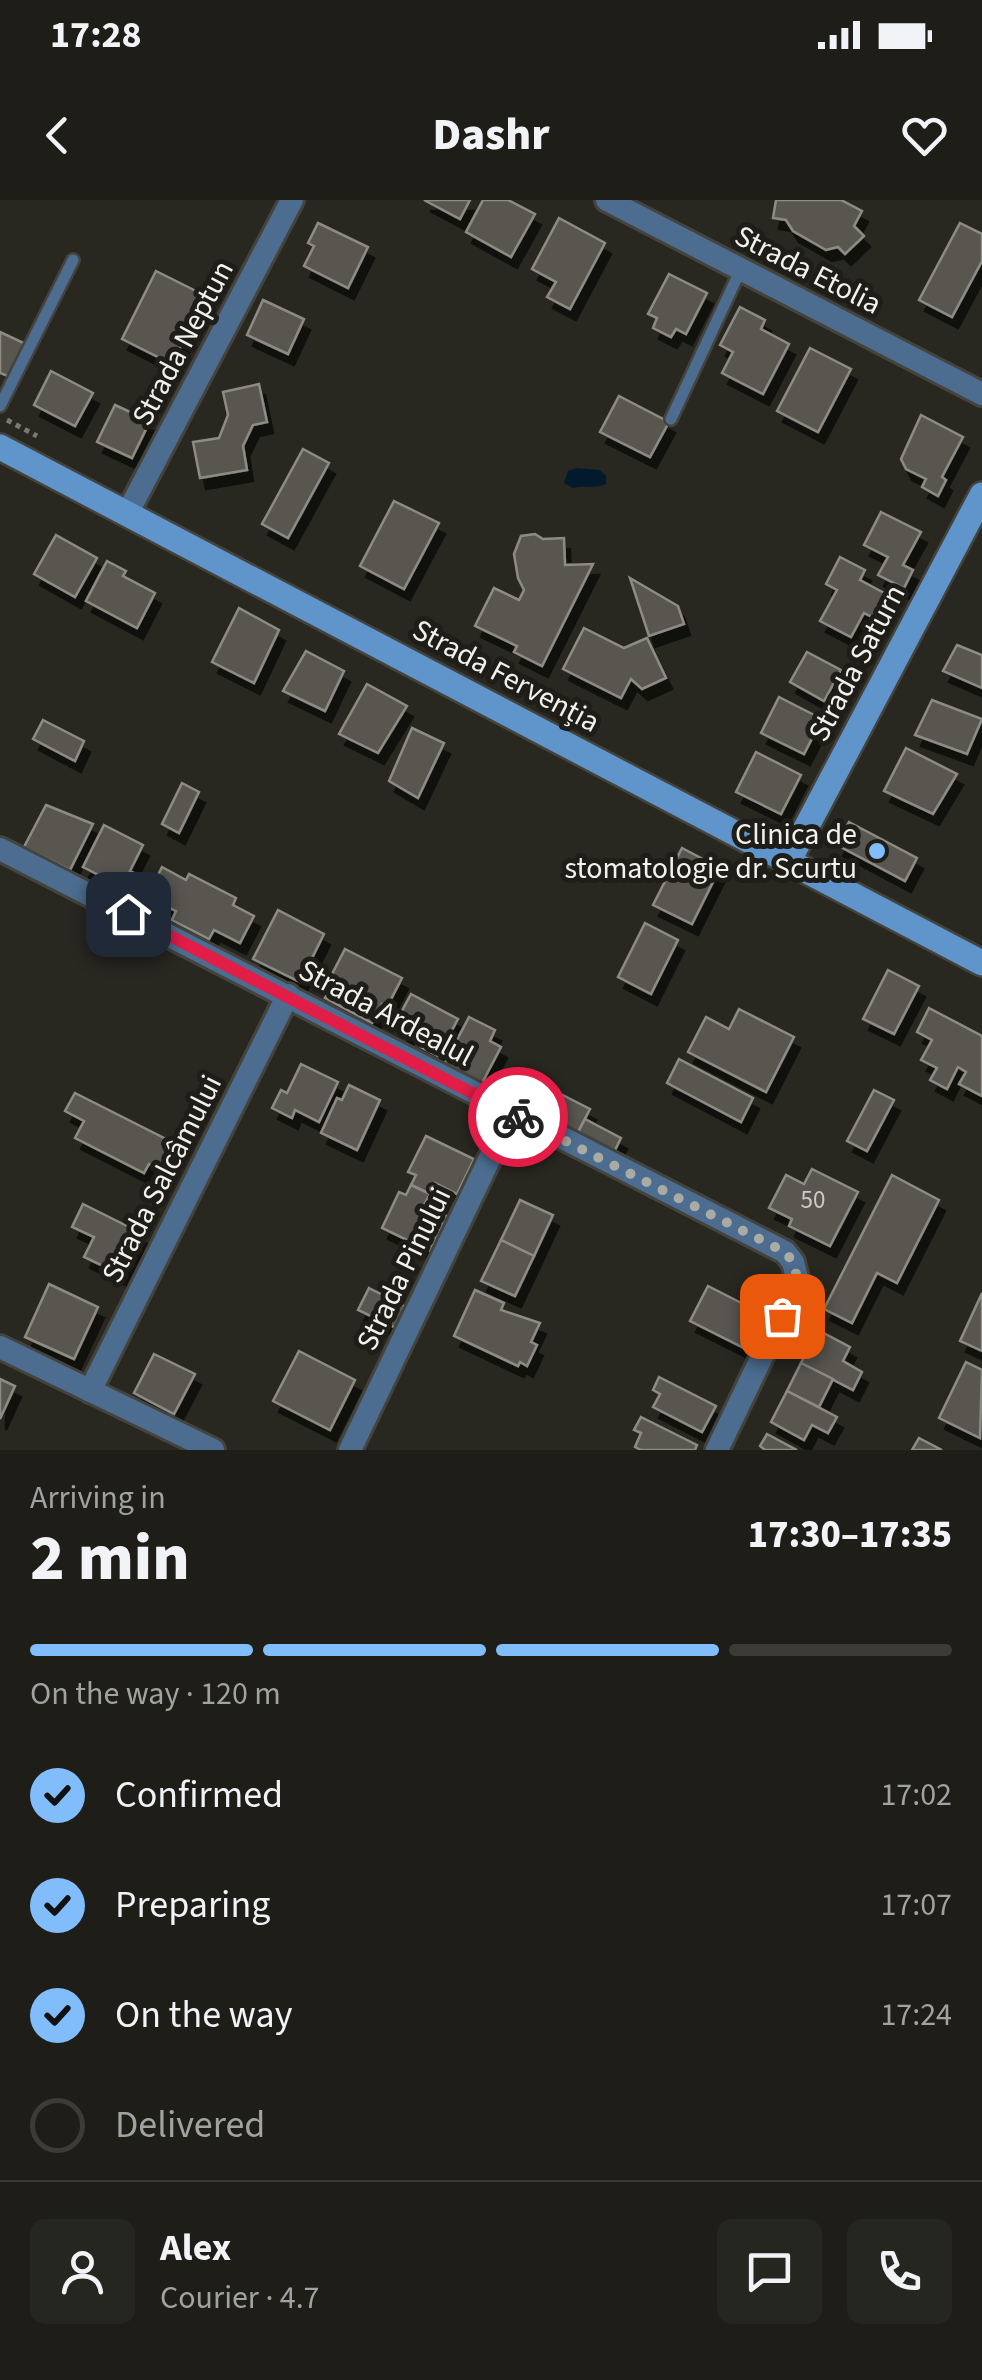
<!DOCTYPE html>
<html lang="en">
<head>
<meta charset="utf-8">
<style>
  body { margin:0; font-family:"Source Sans 3",sans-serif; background:#262621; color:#f1f3f6; height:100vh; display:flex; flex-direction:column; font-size:38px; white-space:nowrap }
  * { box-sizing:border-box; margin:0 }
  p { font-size:32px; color:#a1a2a2 }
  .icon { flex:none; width:55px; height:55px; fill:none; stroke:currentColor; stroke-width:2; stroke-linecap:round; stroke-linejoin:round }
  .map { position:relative; height:1250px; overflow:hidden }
  .side { display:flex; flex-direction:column; background:#1e1d18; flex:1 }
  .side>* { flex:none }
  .pin { position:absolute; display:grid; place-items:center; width:85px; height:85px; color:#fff; margin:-42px; border-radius:20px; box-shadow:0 5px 15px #0006 }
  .courier { position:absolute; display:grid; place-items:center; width:100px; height:100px; margin:-50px; border:8px solid #e11d48; border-radius:50%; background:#fff; color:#222; box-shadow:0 2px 12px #0007 }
  .overview em { font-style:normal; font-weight:800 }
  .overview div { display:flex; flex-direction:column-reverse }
  .overview { display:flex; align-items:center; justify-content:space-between; height:170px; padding:0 30px }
  h1 { font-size:65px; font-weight:800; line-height:75px }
  .bar { display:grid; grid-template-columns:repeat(4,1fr); gap:15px 10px; align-content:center; height:120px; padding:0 30px }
  .bar i { height:12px; border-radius:8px; background:#3c3b37 }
  .bar .on { background:#81bdfa }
  .bar p { grid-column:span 4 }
  .line { display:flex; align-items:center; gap:25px; padding:0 30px; border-top:2px solid #3c3b37 }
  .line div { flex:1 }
  .round { display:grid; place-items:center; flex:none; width:105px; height:105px; border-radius:15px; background:#262621 }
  ol { padding:0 30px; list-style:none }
  li { display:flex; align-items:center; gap:30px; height:110px }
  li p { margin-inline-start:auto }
  li .icon { padding:10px; border-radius:50%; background:#81bdfa; color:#111; stroke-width:4 }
  li:last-child { color:#a1a2a2 }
  li i { width:55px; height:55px; border:5px solid #3c3b37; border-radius:50% }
  .status { display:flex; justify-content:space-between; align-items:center; height:70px; padding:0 50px; background:#1e1d18; direction:ltr }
  .status svg { height:28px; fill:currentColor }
  header { display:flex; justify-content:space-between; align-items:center; height:130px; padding:0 30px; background:#1e1d18; font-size:45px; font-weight:800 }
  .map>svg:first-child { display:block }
</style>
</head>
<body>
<div class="status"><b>17:28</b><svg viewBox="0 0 49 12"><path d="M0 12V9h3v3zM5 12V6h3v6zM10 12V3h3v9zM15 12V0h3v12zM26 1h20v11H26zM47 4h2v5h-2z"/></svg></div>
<header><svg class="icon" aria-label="back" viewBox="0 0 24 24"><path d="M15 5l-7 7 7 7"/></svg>Dashr<svg class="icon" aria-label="heart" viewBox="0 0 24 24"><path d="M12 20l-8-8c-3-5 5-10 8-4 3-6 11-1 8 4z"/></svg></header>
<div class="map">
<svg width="982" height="1250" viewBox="0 0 982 1250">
  <defs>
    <filter id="shadow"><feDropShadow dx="6" dy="11" stdDeviation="0" flood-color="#0009"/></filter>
  </defs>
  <rect width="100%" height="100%" fill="#282720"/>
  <!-- water -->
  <path fill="#03192e" d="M 576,268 L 600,270 L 606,276 L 606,284 C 595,289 585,285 573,288 L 564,283 L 568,271 Z"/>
  <!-- building -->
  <g fill="#58574f" stroke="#8d8c84" stroke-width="2.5" filter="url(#shadow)">
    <polygon points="424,0 470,0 460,19"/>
    <polygon points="483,0 508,0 535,14 511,57 466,32"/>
    <polygon points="776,0 841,0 862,11 854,26 864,36 845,54 838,47 826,50 793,31 786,20 773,18"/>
    <polygon points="559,18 605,43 570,109 547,97 556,82 532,69"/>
    <polygon points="318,23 368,47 348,88 304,66 314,46 308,43"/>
    <polygon points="960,23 982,34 982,61 952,117 919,100"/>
    <polygon points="156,71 206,96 172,164 122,139"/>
    <polygon points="669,74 707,93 686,134 676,129 671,137 653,128 657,118 648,114"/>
    <polygon points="263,100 304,119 288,154 247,135"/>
    <polygon points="740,107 765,120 761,129 789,144 763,194 722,173 733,152 720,145"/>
    <polygon points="0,132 26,144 10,177 0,173"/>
    <polygon points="810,148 851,169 818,232 777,211"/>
    <polygon points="51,171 93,193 75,226 34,205"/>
    <polygon points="259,184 267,222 253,225 243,246 247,270 200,278 193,242 219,238 228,215 223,192"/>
    <polygon points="619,196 669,222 650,257 600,232"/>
    <polygon points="115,205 150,221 132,258 97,242"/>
    <polygon points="921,215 963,237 942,277 946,280 938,296 922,287 926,279 906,269 901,259"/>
    <polygon points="303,249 329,263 288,338 262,324"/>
    <polygon points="394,301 439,323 404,389 360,366"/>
    <polygon points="881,312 921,332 903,365 913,370 904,388 878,375 888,357 864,345"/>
    <polygon points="535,334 543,339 564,338 565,365 593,364 542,466 514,452 517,446 475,426 494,388 519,400 524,390 518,378 514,354 521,336"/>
    <polygon points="56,335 97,358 75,397 34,374"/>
    <polygon points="840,357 865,370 860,380 888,395 876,419 864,413 851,437 820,421 837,390 826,384"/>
    <polygon points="107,361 126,371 123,376 155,393 137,428 86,401"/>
    <polygon points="630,378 678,406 684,424 649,436"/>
    <polygon points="239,408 279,430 254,483 212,462"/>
    <polygon points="584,428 624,448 647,438 666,478 642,489 631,479 621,498 563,469"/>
    <polygon points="957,445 982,455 982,488 943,471"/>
    <polygon points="306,451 344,471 325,511 283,491"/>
    <polygon points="807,452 841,470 824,501 790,482"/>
    <polygon points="367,484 407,506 378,553 339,534"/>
    <polygon points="779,497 822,519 804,554 761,533"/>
    <polygon points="932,500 982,519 967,554 915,535"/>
    <polygon points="43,520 84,541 75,561 33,539"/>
    <polygon points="412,528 444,543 418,598 389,581"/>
    <polygon points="906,548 957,574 933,614 884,591"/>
    <polygon points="756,552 801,575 781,614 736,592"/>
    <polygon points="182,583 199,592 179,633 162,624"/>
    <polygon points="46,605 93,624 70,670 24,647"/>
    <polygon points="849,622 917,658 905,681 837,645"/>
    <polygon points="104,625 143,645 130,671 136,674 128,690 83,667"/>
    <polygon points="682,648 720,668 692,724 653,705"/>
    <polygon points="162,667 186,680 189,674 236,698 233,705 254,716 240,743 214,730 209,739 172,720 176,711 147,697"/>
    <polygon points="278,710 324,734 300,782 253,759"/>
    <polygon points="645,723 678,740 651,794 618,777"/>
    <polygon points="345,749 402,778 387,807 382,804 372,823 325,798 334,781 330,778"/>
    <polygon points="888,770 919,786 894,834 863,819"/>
    <polygon points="411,794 458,819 438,856 417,845 420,839 402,830 405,824 397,820"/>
    <polygon points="929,808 982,836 982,896 959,884 966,872 958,867 947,889 930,880 937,868 921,860 932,840 917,832"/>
    <polygon points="739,809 794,837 766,892 688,852 706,817 729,829"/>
    <polygon points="469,817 495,830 490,841 501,847 481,885 444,865"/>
    <polygon points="679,859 753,898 741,922 667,883"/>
    <polygon points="301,864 338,882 319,922 295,910 292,918 272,908 281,890 287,893"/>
    <polygon points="349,885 380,900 357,950 321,933 337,898 342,900"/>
    <polygon points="547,887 590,909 575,938 533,916"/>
    <polygon points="874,890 894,900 867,951 847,941"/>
    <polygon points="75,893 172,942 158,969 149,964 144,973 75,938 84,921 65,911"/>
    <polygon points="585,919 621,938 612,956 575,938"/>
    <polygon points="426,936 474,959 457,994 435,983 430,994 411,985 416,975 408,972"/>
    <polygon points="812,969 858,992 830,1046 789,1026 792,1019 769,1008 786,975 804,984"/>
    <polygon points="892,975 939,1000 897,1083 877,1073 852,1123 824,1109"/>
    <polygon points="411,985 430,994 424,1005 447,1016 430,1051 382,1028 399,992 406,995"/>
    <polygon points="520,1000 553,1015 534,1056 501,1040"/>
    <polygon points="83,1004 145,1035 124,1076 84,1057 94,1037 72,1027"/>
    <polygon points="501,1040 534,1056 515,1096 481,1081"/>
    <polygon points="49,1084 98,1107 74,1159 25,1137"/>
    <polygon points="708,1086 759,1112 742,1147 690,1121"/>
    <polygon points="369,1088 406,1107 396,1128 358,1110"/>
    <polygon points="475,1090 504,1103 501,1110 540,1123 531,1142 537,1145 527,1166 520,1162 518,1166 454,1136"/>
    <polygon points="982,1093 982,1151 960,1141"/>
    <polygon points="818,1130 850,1147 843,1161 862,1172 853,1190 801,1163"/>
    <polygon points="299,1151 355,1180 330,1230 273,1201"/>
    <polygon points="154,1154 195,1174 174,1214 134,1193"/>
    <polygon points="966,1162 982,1170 980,1238 939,1218"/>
    <polygon points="801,1163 833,1179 819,1207 787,1191"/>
    <polygon points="659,1177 716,1206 702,1232 653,1207 660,1194 653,1190"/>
    <polygon points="0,1179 15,1186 0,1219"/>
    <polygon points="787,1191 837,1217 828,1233 812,1225 804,1240 771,1222"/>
    <polygon points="641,1217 697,1245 695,1250 641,1250 635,1247 641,1233 634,1230"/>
    <polygon points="767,1234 797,1250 765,1250 760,1246"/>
    <polygon points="919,1238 942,1250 912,1250"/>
  </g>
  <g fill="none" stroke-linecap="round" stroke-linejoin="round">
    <defs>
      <g id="lane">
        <polyline points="0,206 73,60"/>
        <polyline points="671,219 741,69"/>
      </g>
      <g id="street">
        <polyline points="607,0 982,194"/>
        <polyline points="127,314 292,0"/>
        <polyline points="0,649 785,1052 793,1062 798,1082 717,1250"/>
        <polyline points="0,1147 213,1250"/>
        <polyline points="90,1191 288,795"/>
        <polyline points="350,1250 511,914"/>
      </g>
      <g id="secondary">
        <polyline points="0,247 982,763"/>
        <polyline points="789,660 982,295"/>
      </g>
    </defs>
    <!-- lane casing -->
    <use href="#lane" stroke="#44433d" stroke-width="16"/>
    <!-- street casing -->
    <use href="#street" stroke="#44433d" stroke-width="28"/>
    <!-- secondary casing -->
    <use href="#secondary" stroke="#44433d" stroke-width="30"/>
    <!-- path -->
    <polyline stroke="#7a7a73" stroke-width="5" stroke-dasharray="5 5" stroke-linecap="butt" points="7,220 37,236"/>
    <!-- lane -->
    <use href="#lane" stroke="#4c6d8f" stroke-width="11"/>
    <!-- street -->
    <use href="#street" stroke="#4c6d8f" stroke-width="22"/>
    <!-- secondary -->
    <use href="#secondary" stroke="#5f95cb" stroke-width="25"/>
  </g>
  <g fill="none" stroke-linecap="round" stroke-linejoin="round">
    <!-- done -->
    <polyline stroke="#ababa5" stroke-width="10" stroke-dasharray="0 18" points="518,917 785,1052 793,1062 798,1082 782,1116"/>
    <!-- route -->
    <polyline stroke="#e11d48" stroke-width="12" points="128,714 518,917"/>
  </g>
  <!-- markers -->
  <circle fill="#81bdfa" stroke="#1e1d17" stroke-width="4" cx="877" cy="651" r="10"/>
  <g text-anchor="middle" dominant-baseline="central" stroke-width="10" stroke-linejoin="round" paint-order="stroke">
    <!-- number labels -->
    <g font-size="25" fill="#cccbc6">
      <text x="813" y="1000">50</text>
    </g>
    <!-- street labels -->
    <g font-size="30" fill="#f2f2ed" stroke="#1e1d17">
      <text transform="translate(808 70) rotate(27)">Strada Etolia</text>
      <text transform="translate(183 143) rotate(-62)">Strada Neptun</text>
      <text transform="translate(857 463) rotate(-62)">Strada Saturn</text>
      <text transform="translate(506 476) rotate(28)">Strada Fervenția</text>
      <text transform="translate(386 813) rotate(28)">Strada Ardealul</text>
      <text transform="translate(162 979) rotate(-63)">Strada Salcâmului</text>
      <text transform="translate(404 1069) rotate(-64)">Strada Pinului</text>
    </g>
    <!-- poi labels -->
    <g font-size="30" fill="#f2f2ed" stroke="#1e1d17" text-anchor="end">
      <text x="857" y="634">Clinica de<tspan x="857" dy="34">stomatologie dr. Scurtu</tspan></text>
    </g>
  </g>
</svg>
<div class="pin" style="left:782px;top:1116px;background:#ea580c"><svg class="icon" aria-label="bag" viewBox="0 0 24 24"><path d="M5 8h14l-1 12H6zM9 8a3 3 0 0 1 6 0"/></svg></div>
<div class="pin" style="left:128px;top:714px;background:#1f2937"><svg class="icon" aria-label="home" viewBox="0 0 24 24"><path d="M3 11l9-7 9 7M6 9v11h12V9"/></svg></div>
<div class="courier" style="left:518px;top:917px"><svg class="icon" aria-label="bike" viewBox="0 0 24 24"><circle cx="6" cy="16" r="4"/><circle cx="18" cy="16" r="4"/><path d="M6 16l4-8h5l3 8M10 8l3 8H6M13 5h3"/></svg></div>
</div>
<section class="side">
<div class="overview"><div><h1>2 min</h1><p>Arriving in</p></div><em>17:30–17:35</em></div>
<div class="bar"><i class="on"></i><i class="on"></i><i class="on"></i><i></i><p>On the way · 120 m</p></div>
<ol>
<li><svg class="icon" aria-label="check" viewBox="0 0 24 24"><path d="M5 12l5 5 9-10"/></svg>Confirmed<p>17:02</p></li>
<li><svg class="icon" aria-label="check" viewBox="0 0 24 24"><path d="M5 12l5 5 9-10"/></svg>Preparing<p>17:07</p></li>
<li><svg class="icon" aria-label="check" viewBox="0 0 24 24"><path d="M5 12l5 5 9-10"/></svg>On the way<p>17:24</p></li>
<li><i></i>Delivered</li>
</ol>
<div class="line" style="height:180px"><a class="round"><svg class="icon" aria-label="person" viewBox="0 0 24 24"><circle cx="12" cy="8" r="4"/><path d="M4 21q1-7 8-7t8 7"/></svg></a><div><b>Alex</b><p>Courier · 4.7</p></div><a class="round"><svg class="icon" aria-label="chat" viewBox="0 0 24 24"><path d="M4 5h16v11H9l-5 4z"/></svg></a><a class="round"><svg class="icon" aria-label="phone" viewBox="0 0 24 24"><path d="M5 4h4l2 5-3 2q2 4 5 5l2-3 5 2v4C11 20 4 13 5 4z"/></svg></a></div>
</section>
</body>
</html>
